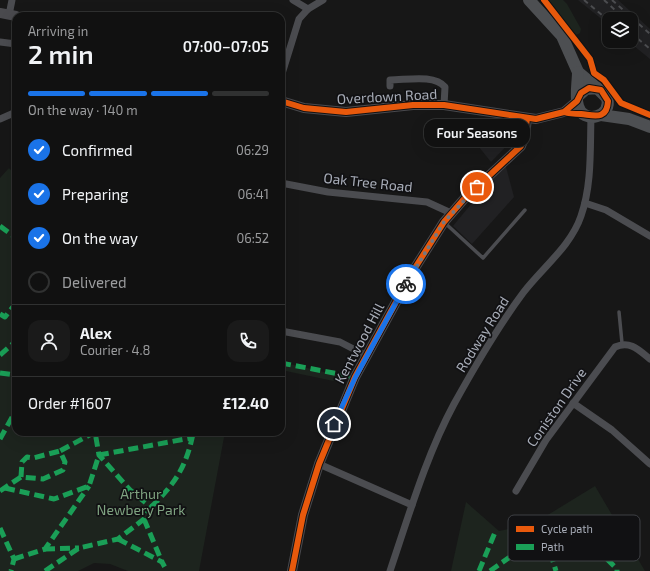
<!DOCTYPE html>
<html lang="en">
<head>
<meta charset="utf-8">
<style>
  body { margin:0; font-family:"Exo 2",sans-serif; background:#1a1a1a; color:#f1f3f6; height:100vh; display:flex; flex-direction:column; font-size:15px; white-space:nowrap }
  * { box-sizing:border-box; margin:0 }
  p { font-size:13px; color:#9c9d9f }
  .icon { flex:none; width:22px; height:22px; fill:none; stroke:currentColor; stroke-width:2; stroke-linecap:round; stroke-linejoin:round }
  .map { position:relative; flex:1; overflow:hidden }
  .panel { position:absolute; left:12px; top:12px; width:273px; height:424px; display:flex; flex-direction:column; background:#111; border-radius:12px; box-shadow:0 4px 16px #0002,0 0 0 1px #303131 }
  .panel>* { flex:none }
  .buttons { position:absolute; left:602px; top:12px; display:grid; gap:8px }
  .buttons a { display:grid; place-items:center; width:36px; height:36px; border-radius:8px; background:#111; box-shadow:0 4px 16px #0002,0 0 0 1px #303131; font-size:20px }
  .pin { position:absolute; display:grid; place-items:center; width:34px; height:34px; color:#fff; margin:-17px; border:2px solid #fff; border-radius:50%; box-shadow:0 1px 4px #0007 }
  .courier { position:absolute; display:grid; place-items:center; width:40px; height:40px; margin:-20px; border:3px solid #1a73e8; border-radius:50%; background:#fff; color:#222; box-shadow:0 1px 5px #0007 }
  .bubble { position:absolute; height:28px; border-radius:12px; background:#111; box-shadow:0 4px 16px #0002,0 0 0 1px #303131; font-size:13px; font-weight:600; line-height:28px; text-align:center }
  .headline em { font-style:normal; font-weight:600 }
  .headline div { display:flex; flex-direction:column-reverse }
  .headline { display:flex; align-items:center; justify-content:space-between; height:68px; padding:0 16px }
  h1 { font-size:26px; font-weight:600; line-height:30px }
  .bar { display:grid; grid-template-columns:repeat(4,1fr); gap:6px 4px; align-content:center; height:48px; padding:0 16px }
  .bar i { height:5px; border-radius:3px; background:#303131 }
  .bar .current { background:#1a73e8 }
  .bar p { grid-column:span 4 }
  .line { display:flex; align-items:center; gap:10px; padding:0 16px; border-top:1px solid #303131 }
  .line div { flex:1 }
  .round { display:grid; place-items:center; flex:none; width:42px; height:42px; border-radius:12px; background:#1a1a1a }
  ol { padding:0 16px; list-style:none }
  li { display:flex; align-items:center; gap:12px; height:44px }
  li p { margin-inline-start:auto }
  li .icon { padding:4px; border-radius:50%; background:#1a73e8; color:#fff; stroke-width:4 }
  li:last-child { color:#9c9d9f }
  li i { width:22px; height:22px; border:2px solid #303131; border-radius:50% }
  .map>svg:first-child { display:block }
</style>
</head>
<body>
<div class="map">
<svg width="650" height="571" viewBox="0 0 650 571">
  <rect width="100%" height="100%" fill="#171717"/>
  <!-- built -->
  <g fill="#212123">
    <polygon points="578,0 618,0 650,29 650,59 628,41 631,41 631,19 609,19 609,25"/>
    <polygon points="473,118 509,125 515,137 491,162 475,142"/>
    <polygon points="505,163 514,197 472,244 453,226"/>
  </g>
  <!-- green -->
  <g fill="#1d241e">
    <polygon points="546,0 563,0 567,4 581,29 580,33 574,36 562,18"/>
    <polygon points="9,168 16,176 16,432 225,432 199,571 128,571 110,564 94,563 78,571 0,571 0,178"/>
    <polygon points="281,362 346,377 343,383 281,370"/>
    <polygon points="595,486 645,571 451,571 466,502 499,531 533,524"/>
  </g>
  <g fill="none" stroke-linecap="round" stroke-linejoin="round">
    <!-- lane -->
    <g stroke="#4b4c50" stroke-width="3.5">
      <polyline points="445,223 483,258 525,210"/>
      <polyline points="619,312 622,343"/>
    </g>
    <!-- street -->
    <g stroke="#4b4c50" stroke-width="7">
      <polyline points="293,0 308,9"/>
      <polyline points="9,15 12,0"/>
      <polyline points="0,42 16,44"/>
      <polyline points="281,77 299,19 308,9 323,0"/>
      <path d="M 390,86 L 390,80 C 407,80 434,74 445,87 L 444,105"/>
      <polyline points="0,119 16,112"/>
      <polyline points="281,183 328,192 427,202 451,213"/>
      <polyline points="585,203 606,210 650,236"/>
      <polyline points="281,331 340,342 367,356"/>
      <polyline points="573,403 612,430 650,464"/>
      <polyline points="319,464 412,505"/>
      <path d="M 516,491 L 546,440 L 615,347 C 630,340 639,350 650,359"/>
      <path d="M 390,571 C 409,515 426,456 454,404 C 475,366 497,328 523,293 C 542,268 571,246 581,216 C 592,185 590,149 591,117"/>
    </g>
    <!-- secondary -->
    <g stroke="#4a4a4e" stroke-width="10">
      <polyline points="0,13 16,16"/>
      <polyline points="281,101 304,108 346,112 413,105 444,105 536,119 564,112 577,101"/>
      <polyline points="292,571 303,515 319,464 355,377 413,271 444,222 464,199 521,146 525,136 527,118"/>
    </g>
    <!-- primary -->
    <g stroke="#4d4f52" stroke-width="12">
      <polyline points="529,0 562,36 578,72 597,88"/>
      <path d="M 578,96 L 586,89 L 597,88 L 607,98 C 613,117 583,125 578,106 C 575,96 578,82 578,72"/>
      <polyline points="601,115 629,119 650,127"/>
    </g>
    <!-- rail -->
    <g stroke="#4b4c4f" stroke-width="2" stroke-dasharray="5 4" stroke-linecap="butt">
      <polyline points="584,0 609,21"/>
      <polyline points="604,0 615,10"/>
      <polyline points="612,0 650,34"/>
      <polyline points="631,33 650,49"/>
    </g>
    <!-- quiet -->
    <g stroke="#1a9f57" stroke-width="5" stroke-dasharray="10 5" stroke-linecap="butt">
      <polyline points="0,226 16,238"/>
      <polyline points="0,314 5,317 16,303"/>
      <polyline points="0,355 16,341"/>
      <polyline points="281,363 355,377"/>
      <polyline points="0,373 16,375"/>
      <polyline points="0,439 16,410"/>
      <polyline points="21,477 22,462 27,457 33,458 60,451"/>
      <polyline points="5,488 54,499 89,486 99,455 191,438 193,432"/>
      <polyline points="0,491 21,477 43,479 63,470 65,462 60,451 95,432"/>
      <path d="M 151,507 C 175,484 186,467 193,434"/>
      <polyline points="144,519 162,562"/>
      <polyline points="0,528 14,559 11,571"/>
      <polyline points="546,538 556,571"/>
      <polyline points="118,539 162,562 167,571"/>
      <polyline points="45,549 79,548"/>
      <polyline points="14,559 45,549 89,486"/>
      <polyline points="45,571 79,548 118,539 144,519 151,507 130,490 99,455 95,432"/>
      <polyline points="479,571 496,530"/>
      <polyline points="490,571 527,545 546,538 577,535 597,549 617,569 617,571"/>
    </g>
    <defs>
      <g id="cycleway">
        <polyline points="544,0 590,59 594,73 604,80 621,103 650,115"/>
        <path d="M 281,101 L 304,108 L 346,112 L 413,105 L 444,105 L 536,119 L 564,112 L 577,101 L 581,93 L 589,88 L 601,90 L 608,101 C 607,121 593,115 581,114 C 575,114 570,114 564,112"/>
        <polyline points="292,571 303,515 319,464 355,377 413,271 444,222 464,199 521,146 525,136 527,118"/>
      </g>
    </defs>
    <!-- cycleway casing -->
    <use href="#cycleway" stroke="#111113" stroke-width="8"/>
    <!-- cycleway -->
    <use href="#cycleway" stroke="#e8590c" stroke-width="6"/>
  </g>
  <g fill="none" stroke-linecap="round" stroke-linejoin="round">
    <!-- done -->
    <polyline stroke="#757880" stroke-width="4" stroke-dasharray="0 7.2" points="406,284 444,222 477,187"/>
    <!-- route -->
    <polyline stroke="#1a73e8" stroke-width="5" points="334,424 355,378 406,284"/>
  </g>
  <g text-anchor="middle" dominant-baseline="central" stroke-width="3.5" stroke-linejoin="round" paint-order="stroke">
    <!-- street labels -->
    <g font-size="14" fill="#a8adb8" stroke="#111113">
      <text transform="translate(387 96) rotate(-3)">Overdown Road</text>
      <text transform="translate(368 182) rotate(6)">Oak Tree Road</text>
      <text transform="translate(482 334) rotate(-58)">Rodway Road</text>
      <text transform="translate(359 343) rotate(-62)">Kentwood Hill</text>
      <text transform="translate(556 407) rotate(-55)">Coniston Drive</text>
    </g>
    <!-- park labels -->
    <g font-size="14" fill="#7fa381" stroke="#111113">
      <text x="141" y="493">Arthur<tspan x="141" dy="16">Newbery Park</tspan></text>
    </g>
  </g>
  <!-- legend -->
  <rect x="508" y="515" width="132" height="46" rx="6" fill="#111113" stroke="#3e4045" stroke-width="1"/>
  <rect x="516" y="526" width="18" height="6" fill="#e8590c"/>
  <rect x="516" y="544" width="18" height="6" fill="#1a9f57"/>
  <g font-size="11" fill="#a8adb8">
    <text x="541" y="533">Cycle path</text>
    <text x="541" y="551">Path</text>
  </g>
</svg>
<div class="buttons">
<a><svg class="icon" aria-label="layers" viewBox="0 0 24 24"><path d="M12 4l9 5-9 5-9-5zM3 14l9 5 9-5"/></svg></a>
</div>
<div class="pin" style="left:477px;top:187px;background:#ea580c"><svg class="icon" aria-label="bag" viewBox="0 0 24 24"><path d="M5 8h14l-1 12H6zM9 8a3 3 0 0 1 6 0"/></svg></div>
<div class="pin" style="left:334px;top:424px;background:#1f2937"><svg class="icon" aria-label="home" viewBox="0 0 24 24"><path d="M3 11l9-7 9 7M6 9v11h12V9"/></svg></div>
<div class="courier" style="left:406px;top:284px"><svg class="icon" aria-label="bike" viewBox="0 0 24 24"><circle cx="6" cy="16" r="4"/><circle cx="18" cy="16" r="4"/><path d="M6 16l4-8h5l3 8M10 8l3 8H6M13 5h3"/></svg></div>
<div class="bubble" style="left:424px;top:119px;width:106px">Four Seasons</div>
<section class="panel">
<div class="headline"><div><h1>2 min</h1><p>Arriving in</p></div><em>07:00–07:05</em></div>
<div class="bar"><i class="current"></i><i class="current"></i><i class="current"></i><i></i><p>On the way · 140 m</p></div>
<ol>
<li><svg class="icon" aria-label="check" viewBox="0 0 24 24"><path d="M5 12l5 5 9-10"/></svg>Confirmed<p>06:29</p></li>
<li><svg class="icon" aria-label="check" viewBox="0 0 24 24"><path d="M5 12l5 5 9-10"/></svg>Preparing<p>06:41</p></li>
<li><svg class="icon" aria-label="check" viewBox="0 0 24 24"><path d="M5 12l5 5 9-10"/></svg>On the way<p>06:52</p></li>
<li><i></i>Delivered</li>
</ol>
<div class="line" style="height:72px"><a class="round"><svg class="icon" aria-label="person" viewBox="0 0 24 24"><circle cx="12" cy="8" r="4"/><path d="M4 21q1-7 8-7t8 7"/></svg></a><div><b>Alex</b><p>Courier · 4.8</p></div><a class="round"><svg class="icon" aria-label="phone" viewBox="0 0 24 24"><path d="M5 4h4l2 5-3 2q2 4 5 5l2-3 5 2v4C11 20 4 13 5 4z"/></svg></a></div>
<div class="line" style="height:52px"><div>Order #1607</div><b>£12.40</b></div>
</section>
</div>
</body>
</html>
